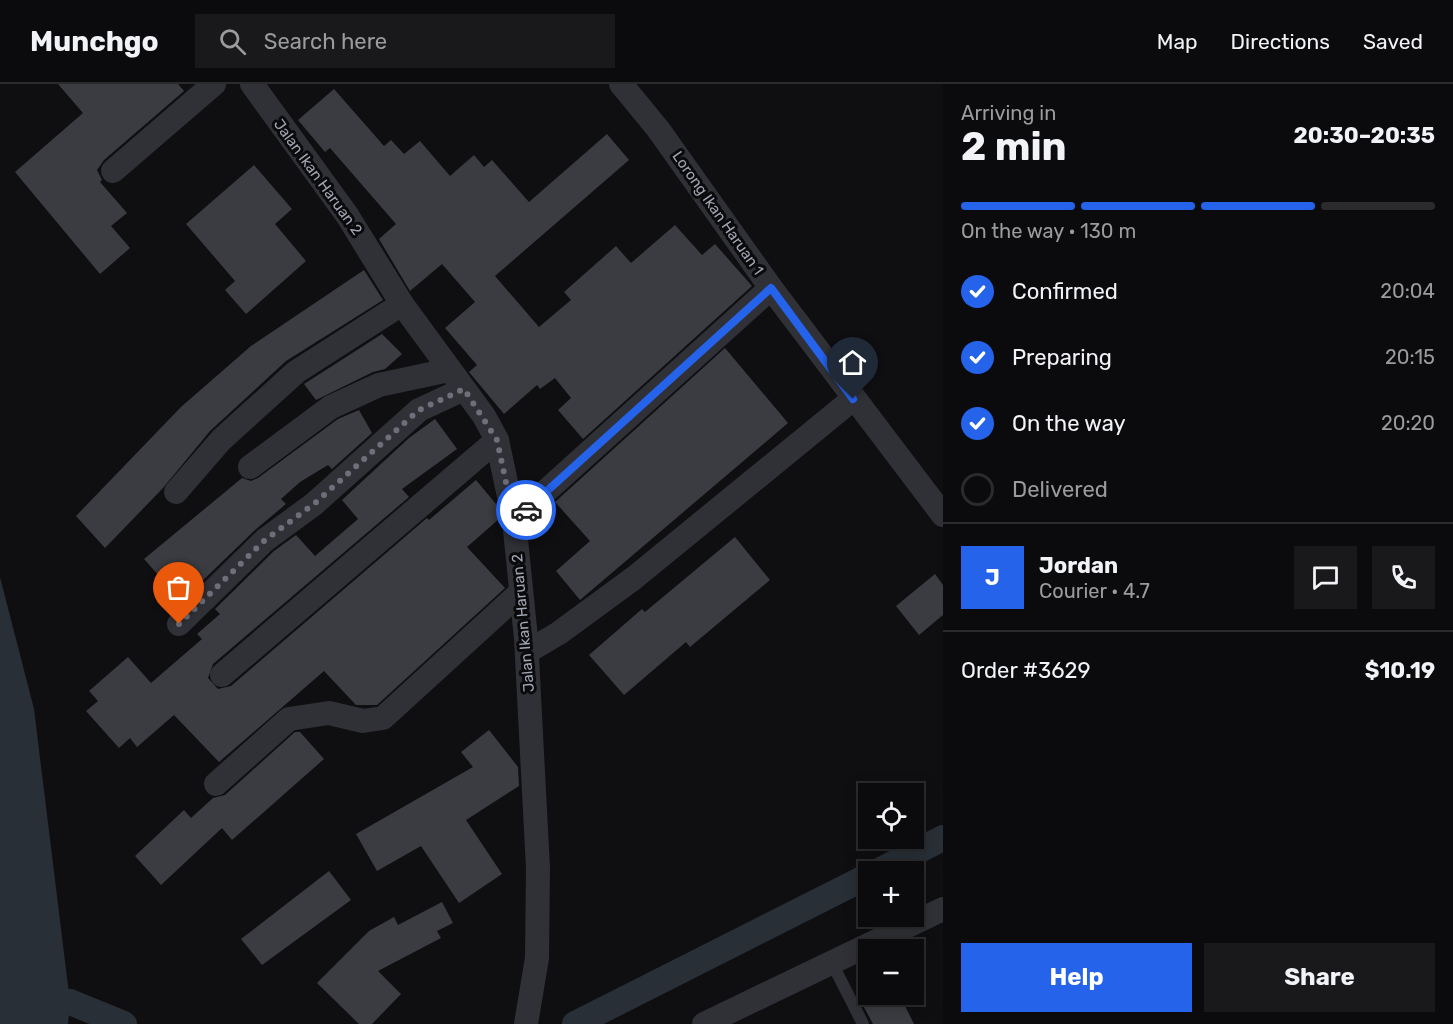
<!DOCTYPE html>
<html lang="en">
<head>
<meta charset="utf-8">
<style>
  body { margin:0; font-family:Rubik,sans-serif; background:#19191b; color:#f1f3f6; height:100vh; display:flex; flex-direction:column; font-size:22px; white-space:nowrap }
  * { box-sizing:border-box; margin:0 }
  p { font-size:20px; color:#9a9b9d }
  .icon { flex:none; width:33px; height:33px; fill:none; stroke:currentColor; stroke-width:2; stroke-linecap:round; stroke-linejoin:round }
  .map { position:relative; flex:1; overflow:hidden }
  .panel { display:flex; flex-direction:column; background:#0b0b0d; width:510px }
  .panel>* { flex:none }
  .fabs { position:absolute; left:858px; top:699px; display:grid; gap:12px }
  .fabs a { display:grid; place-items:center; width:66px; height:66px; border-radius:0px; background:#0b0b0d; box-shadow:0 3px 15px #0003,0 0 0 2px #2b2b2e; font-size:30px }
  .pin { position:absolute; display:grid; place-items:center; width:51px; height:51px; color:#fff; margin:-62px -26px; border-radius:50% 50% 50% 0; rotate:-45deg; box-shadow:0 0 6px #0007 }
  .pin .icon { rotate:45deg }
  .courier { position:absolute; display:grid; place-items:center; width:60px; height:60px; margin:-30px; border:4px solid #2563eb; border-radius:50%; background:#fff; color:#222; box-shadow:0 2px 8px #0007 }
  .headline em { font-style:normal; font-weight:700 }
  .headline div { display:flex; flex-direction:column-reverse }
  .headline { display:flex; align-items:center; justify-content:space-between; height:102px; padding:0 18px }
  h1 { font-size:39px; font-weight:700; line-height:45px }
  .bar { display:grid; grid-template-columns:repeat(4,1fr); gap:9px 6px; align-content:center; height:72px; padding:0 18px }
  .bar i { height:8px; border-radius:4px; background:#2b2b2e }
  .bar .active { background:#2563eb }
  .bar p { grid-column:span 4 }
  .line { display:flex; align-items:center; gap:15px; padding:0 18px; border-top:2px solid #2b2b2e }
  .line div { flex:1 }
  .round { display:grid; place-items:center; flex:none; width:63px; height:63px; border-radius:0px; background:#19191b }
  ol { padding:0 18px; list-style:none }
  li { display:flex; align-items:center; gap:18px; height:66px }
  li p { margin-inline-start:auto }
  li .icon { padding:6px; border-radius:50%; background:#2563eb; color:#fff; stroke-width:4 }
  li:last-child { color:#9a9b9d }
  li i { width:33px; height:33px; border:3px solid #2b2b2e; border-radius:50% }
  .cta { display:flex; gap:12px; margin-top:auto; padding:12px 18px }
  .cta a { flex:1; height:69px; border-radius:0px; background:#2563eb; color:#fff; font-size:24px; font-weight:700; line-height:69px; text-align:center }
  .cta a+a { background:#19191b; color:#f1f3f6 }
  header { display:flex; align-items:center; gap:36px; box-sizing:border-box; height:84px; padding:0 30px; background:#0b0b0d; border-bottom:2px solid #2b2b2e }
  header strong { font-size:28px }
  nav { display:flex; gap:33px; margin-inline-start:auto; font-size:21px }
  .search { width:420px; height:54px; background:#19191b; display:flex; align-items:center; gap:15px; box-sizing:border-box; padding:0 21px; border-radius:0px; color:#9a9b9d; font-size:22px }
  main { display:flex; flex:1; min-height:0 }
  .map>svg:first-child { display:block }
</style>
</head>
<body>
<header>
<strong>Munchgo</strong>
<div class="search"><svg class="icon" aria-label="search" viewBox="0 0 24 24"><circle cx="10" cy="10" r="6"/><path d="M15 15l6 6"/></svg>Search here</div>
<nav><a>Map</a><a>Directions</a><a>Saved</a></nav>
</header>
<main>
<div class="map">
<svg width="943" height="940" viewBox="0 0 943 940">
  <rect width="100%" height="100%" fill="#0f0f11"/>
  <!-- water -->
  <polygon fill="#282f36" points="0,493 34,625 70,918 68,940 0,940"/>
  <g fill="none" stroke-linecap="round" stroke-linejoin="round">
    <!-- canal -->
    <g stroke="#282f36" stroke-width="26">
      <polyline points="877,788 943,754"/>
      <polyline points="0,911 70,918 124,940"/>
      <polyline points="575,940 868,792"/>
    </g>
  </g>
  <!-- building -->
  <g fill="#3b3c41">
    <polygon points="58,0 178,0 184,7 104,76 97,86 102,96 100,98 127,129 111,142 130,164 100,190 15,88 83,29"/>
    <polygon points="334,5 384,62 391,56 404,70 420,57 450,92 474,71 484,83 492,76 529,118 607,50 629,76 495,192 539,243 571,216 564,208 616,162 631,179 675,141 702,171 715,160 752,202 583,355 558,326 571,314 555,294 540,305 537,301 504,330 469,288 477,281 445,244 475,218 442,180 410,207 379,155 396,140 330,64 325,68 298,36"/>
    <polygon points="254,81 292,125 275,140 306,177 246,230 225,206 235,197 186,140"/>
    <polygon points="364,186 383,216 286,277 210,347 163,404 105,464 76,432 181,323 251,262"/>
    <polygon points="382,250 402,270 385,285 373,288 316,316 304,300"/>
    <polygon points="725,264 788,339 580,516 556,487 590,457 555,418"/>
    <polygon points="359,326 372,349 332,385 328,381 300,398 281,415 286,420 255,446 196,503 191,498 176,511 144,475 242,394 251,397 258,394 338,335"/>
    <polygon points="435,335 457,365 402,405 409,413 213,580 208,594 218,605 231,602 427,434 429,436 476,396 496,420 499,435 467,463 505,504 377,621 356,621 324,587 219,678 174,631 137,663 130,654 119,664 86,627 98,617 89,607 128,573 151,599 202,555 197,550 220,530 215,525 274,467 296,451 315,472 358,435 342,416 409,354"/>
    <polygon points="735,453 770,496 690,563 686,558 624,611 589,571 642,525 645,528"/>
    <polygon points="935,490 943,501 943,531 919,551 896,522"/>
    <polygon points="489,646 518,683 519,702 466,736 502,790 459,819 421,762 377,787 356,750 473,683 461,668"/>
    <polygon points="295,648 300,648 324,675 232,756 222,744 161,801 135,772 184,726 191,734 213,714 225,711"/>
    <polygon points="329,787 351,816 262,881 241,855"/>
    <polygon points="442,818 453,839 437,847 441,854 378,887 401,910 372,940 359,940 317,899 369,847 394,833 398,841"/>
    <polygon points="857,910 899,910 914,940 873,940"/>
  </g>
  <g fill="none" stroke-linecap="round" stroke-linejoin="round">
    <!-- lane -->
    <polyline stroke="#303136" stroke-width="12" points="832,879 863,940"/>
    <!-- street -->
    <g stroke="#303136" stroke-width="24">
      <polyline points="252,0 347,131 402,220 484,332 497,356 514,436 526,554 538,784 537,874 526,940"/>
      <polyline points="621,0 658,45 771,204 943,431"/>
      <polyline points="113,87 214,0"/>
      <polyline points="250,383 331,323 379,301 449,286"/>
      <polyline points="176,408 221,356 296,288 402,220"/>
      <polyline points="514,436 771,204"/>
      <polyline points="179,540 265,456 314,420 419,326 464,305"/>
      <polyline points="527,568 559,549 634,494 853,315"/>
      <polyline points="222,591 497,356"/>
      <polyline points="216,700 289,635 329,629 363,637 383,634 521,508"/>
      <polyline points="704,940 943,825"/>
    </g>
  </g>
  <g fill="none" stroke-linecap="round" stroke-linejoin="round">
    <!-- done -->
    <polyline stroke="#6d707a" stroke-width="6" stroke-dasharray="0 10.8" points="179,540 265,456 314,420 419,326 464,305 497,356 514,436 526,426"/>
    <!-- route -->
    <polyline stroke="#2563eb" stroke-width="8" points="526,426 771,204 853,315"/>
  </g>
  <g text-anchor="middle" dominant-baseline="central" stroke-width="6" stroke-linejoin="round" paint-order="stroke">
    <!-- street labels -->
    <g font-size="15" fill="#a0a5b2" stroke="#0a0a0c">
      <text transform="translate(318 93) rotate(54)">Jalan Ikan Haruan 2</text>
      <text transform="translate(718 129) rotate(55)">Lorong Ikan Haruan 1</text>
      <text transform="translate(523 539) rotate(-95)">Jalan Ikan Haruan 2</text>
    </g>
  </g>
</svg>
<div class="fabs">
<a><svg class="icon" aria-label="locate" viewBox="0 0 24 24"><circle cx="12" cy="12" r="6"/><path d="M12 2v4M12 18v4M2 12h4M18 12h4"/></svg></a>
<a>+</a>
<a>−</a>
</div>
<div class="pin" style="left:179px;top:540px;background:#ea580c"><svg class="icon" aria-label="bag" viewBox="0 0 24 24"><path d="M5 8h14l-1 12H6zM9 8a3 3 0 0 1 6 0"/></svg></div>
<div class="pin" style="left:853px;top:315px;background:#1f2937"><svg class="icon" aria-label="home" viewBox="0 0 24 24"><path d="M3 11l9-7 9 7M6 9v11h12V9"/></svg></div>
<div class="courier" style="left:526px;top:426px"><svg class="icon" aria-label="car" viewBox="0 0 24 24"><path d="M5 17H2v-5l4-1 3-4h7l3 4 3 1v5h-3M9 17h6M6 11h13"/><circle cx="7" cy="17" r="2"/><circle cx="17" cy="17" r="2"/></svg></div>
</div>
<section class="panel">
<div class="headline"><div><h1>2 min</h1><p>Arriving in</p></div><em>20:30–20:35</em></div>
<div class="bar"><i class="active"></i><i class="active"></i><i class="active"></i><i></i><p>On the way · 130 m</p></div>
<ol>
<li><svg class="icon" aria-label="check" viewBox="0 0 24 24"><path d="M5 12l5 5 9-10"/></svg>Confirmed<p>20:04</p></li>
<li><svg class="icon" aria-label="check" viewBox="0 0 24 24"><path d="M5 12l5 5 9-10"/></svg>Preparing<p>20:15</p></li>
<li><svg class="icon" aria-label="check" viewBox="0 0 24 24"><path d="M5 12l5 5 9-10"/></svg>On the way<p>20:20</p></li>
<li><i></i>Delivered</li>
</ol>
<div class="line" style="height:108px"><b class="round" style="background:#2563eb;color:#fff">J</b><div><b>Jordan</b><p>Courier · 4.7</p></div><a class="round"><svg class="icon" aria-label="chat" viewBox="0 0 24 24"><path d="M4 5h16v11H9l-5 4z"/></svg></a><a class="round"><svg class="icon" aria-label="phone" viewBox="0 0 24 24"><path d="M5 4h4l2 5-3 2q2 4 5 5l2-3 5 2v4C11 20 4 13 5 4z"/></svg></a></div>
<div class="line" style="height:78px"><div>Order #3629</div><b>$10.19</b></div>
<div class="cta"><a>Help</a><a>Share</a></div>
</section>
</main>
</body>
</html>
